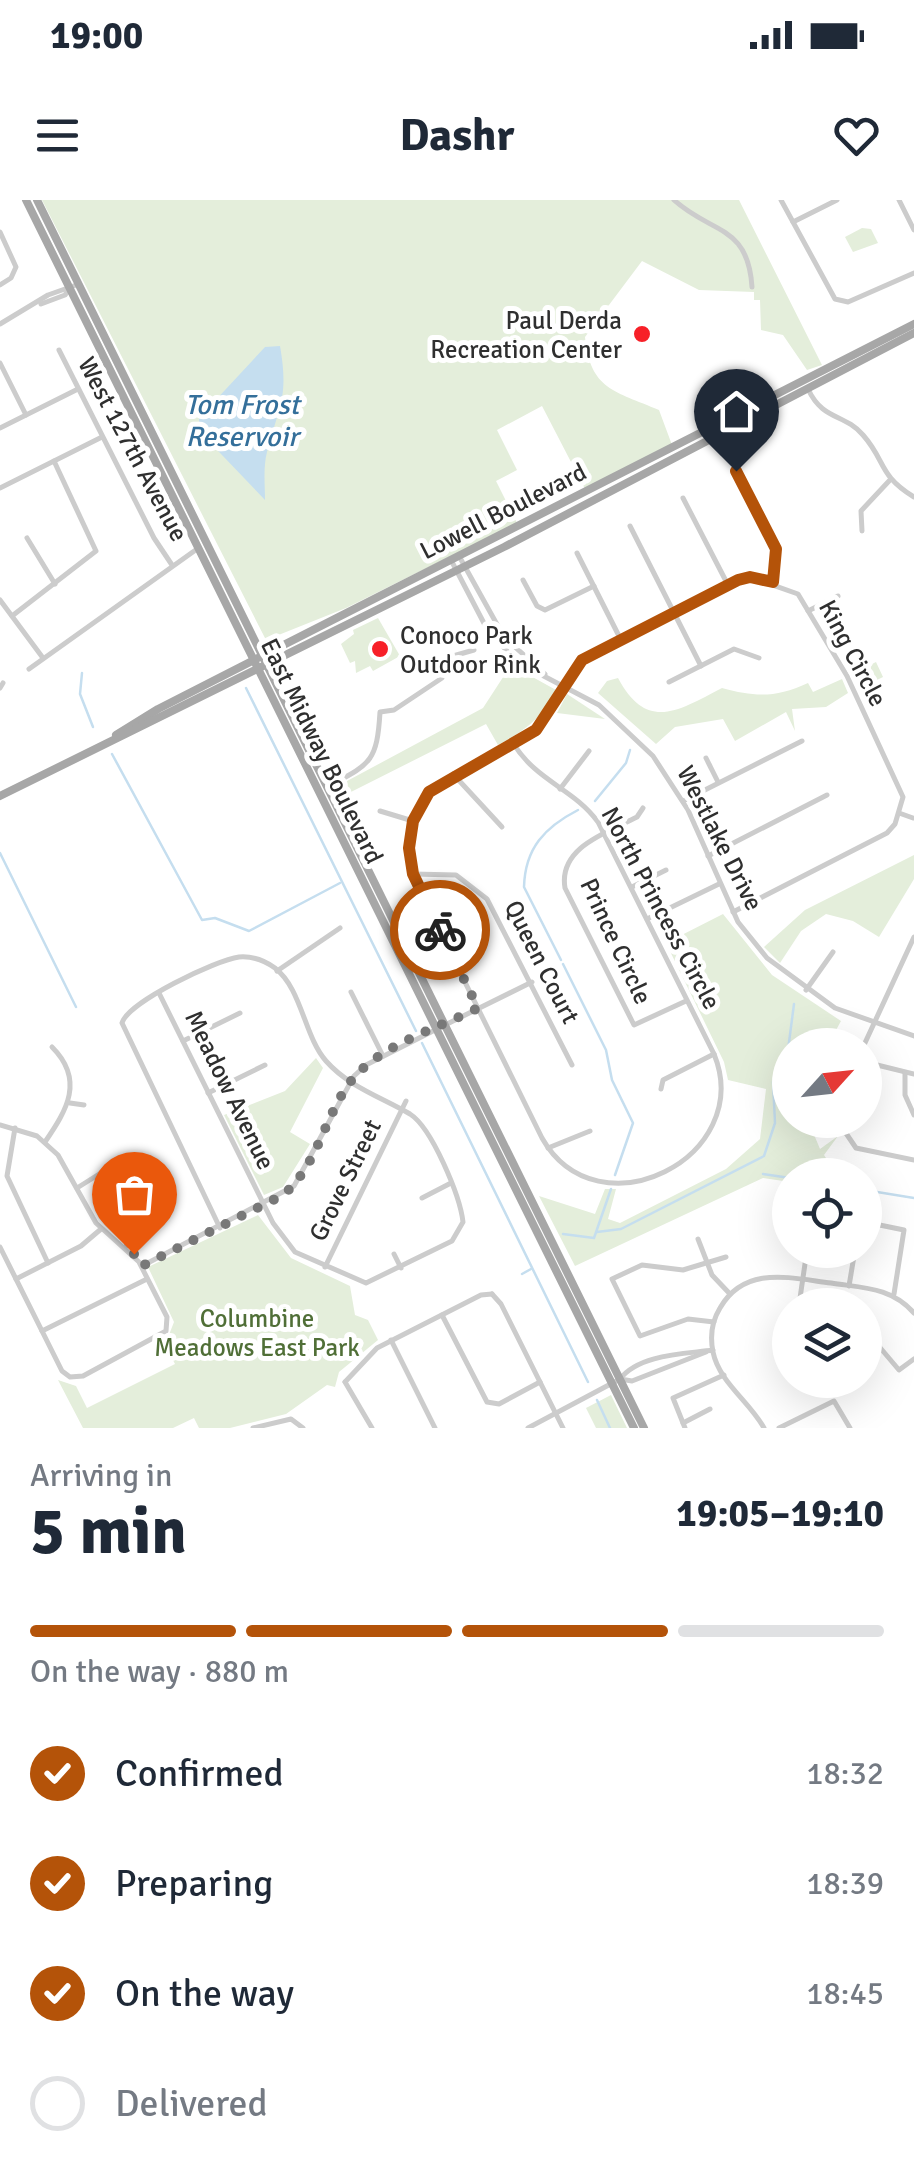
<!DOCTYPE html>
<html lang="en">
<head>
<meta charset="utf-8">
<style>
  body { margin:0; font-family:Signika,sans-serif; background:#f6f6f7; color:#1f2937; height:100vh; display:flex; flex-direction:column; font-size:38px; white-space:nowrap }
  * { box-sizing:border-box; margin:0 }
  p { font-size:32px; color:#747a83 }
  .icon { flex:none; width:55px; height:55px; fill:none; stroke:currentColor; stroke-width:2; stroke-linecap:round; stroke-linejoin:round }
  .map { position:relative; height:1228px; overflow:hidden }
  .panel { display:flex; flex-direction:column; background:#fff; flex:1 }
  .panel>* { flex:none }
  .needle { width:65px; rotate:63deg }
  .controls { position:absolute; left:772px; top:828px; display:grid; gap:20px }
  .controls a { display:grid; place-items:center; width:110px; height:110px; border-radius:50%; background:#fff; box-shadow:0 10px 40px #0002; font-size:50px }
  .pin { position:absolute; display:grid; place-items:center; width:85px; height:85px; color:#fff; margin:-102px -42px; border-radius:50% 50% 50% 0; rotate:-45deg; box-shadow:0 0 10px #0007 }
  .pin .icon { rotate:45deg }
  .courier { position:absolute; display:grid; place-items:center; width:100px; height:100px; margin:-50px; border:8px solid #b45309; border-radius:50%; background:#fff; color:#222; box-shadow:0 2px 12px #0007 }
  .overview em { font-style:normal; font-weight:700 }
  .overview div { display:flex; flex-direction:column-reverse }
  .overview { display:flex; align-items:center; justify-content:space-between; height:170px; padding:0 30px }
  h1 { font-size:65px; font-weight:700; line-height:75px }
  .bar { display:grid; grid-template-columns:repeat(4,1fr); gap:15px 10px; align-content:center; height:120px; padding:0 30px }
  .bar i { height:12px; border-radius:8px; background:#e0e1e3 }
  .bar .selected { background:#b45309 }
  .bar p { grid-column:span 4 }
  ol { padding:0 30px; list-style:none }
  li { display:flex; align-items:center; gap:30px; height:110px }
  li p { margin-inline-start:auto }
  li .icon { padding:10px; border-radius:50%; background:#b45309; color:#fff; stroke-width:4 }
  li:last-child { color:#747a83 }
  li i { width:55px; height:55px; border:5px solid #e0e1e3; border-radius:50% }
  .status { display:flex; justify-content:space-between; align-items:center; height:70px; padding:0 50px; background:#fff; direction:ltr }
  .status svg { height:28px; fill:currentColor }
  header { display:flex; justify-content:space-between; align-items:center; height:130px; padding:0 30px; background:#fff; font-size:45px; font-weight:700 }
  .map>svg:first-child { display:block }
</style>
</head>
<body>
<div class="status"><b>19:00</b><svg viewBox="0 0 49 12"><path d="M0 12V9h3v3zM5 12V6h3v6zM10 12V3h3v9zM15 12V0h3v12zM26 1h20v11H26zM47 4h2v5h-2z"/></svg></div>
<header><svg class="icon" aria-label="menu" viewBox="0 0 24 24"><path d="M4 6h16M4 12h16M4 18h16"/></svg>Dashr<svg class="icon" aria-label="heart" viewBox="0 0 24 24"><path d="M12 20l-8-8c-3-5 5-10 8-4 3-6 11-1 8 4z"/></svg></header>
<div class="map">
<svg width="914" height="1228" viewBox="0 0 914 1228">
  <rect width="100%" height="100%" fill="#fff"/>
  <!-- green -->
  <g fill="#e4eedb">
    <path d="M 42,0 L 739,0 L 822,165 L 807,170 L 783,135 L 761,130 L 760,100 L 754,100 L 754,92 L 699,90 L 642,61 L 585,137 C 590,190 615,191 659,210 L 672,245 L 585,289 L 542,206 L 497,230 L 517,270 L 496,281 L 517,323 L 346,408 L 266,440 Z"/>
    <polygon points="862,28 871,29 878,43 853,52 845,37"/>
    <polygon points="378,418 400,456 373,471 370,466 356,473 355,461 350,463 341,444 354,434 353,430"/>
    <polygon points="876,462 883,477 859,489 852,474"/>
    <path d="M 511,465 L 556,490 C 542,518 526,530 498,545 L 486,524 L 339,598 L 334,588 L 483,508 Z"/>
    <path d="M 618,478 C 647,532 678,511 722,488 C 755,497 776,498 808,483 L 813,492 L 842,479 L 848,493 L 826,507 L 792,509 L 795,531 L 786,512 L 735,541 L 723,519 L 675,527 L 656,544 L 598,493 L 607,481 Z"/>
    <polygon points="567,494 605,519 557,513"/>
    <polygon points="914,655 914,679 879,737 853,721 826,714 801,731 780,763 764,747 805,710"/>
    <polygon points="723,714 772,775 841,821 828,845 790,845 790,920 808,920 820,949 838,936 824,955 837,975 790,975 790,982 763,978 575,1066 539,996 595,1014 605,989 616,989 608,1019 620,1023 726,969 760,939 766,889 728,880 724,862 666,743"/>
    <polygon points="316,858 323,868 290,932 310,944 283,987 264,995 224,915 285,891"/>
    <polygon points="258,1015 291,1058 350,1086 355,1115 368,1120 378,1140 339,1172 335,1187 327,1185 286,1214 230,1228 199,1228 194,1218 173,1228 83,1228 58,1180 76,1186 87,1208 175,1164 165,1145 174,1122 148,1067"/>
    <polygon points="611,1195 627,1228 596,1228 586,1208"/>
  </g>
  <!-- water -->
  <path fill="#c5deef" d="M 280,146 C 289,198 279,205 267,252 C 263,267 265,285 265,300 L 199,231 L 199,218 L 265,147 Z"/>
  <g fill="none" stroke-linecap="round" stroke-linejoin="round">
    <!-- stream -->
    <g stroke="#c5deef" stroke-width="2.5">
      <polyline points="82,473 80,494 93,527"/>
      <polyline points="246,488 416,831"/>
      <polyline points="112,554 202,720 215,718 249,731 340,683"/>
      <polyline points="595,601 626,563 630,550"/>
      <polyline points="0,653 76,807"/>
      <path d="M 561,760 L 524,687 C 525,648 545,627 578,610"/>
      <polyline points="563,764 606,850 612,880 633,923 615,975"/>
      <polyline points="422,843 588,1182"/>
      <polyline points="763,974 790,978"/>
      <polyline points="865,990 914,998"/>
      <polyline points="597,1032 621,1029 764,956 775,923 773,882 788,850 794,804"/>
      <polyline points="563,1034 594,1038 611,989"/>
      <polyline points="522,1074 531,1069"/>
      <polyline points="597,1200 610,1228"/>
    </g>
    <!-- minor -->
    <g stroke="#ccc" stroke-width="5">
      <path d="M 674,0 C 711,34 748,24 752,87"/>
      <polyline points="781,0 835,99 848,102 914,73"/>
      <polyline points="899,0 914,30"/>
      <polyline points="793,22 837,0"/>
      <polyline points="0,32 16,67 11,78 0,85"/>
      <polyline points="41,104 65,95 69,89"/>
      <polyline points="0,124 48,95 79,84"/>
      <polyline points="59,150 154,338 172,365"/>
      <polyline points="0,163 26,215"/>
      <path d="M 808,189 C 823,221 844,213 863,235 C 886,261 878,275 914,297"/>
      <polyline points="0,228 78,189"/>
      <polyline points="736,271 778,355 773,382"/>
      <polyline points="0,288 102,237"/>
      <polyline points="683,298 728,385"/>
      <polyline points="630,326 701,466"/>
      <polyline points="862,331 861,311 889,281"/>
      <polyline points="27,338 55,384"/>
      <polyline points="577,353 621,440"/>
      <polyline points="459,356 504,437 545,474"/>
      <polyline points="451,360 487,429 517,462 599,505 653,556 688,610 738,722 767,758 835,808 914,836"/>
      <polyline points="523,380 537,406 545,410 594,386"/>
      <polyline points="0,400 43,458"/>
      <polyline points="808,411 838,396"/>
      <polyline points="12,416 96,351 54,261"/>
      <polyline points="29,469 197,349"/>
      <polyline points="669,482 734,449 759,458"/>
      <polyline points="0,488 3,483"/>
      <path d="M 513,543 C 537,582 573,588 598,622 L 714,854 C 756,957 598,1037 542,938 L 417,685 C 376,583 478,575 534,531 C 556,514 559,487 574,467 C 585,453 729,381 750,377 L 798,394 L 847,476 L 903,597 L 895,624 L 887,633 L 733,712"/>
      <polyline points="706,558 718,582"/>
      <polyline points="453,574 502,627"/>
      <path d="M 327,587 C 370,564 377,563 380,512 L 394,510 L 442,478 L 439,460 L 474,450"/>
      <polyline points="560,589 589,551"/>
      <polyline points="683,601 802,541"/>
      <path d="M 643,608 L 637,617 C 608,632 558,647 565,688 L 634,825 L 686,801"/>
      <polyline points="380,611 413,621"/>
      <polyline points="899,613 913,618"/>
      <polyline points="708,656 827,595"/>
      <polyline points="413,674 456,675 487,699 572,865"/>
      <polyline points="632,687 666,670"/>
      <polyline points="647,719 719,684"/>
      <polyline points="277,771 340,728"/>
      <polyline points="806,790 833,752"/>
      <polyline points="351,792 383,856"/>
      <path d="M 159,793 L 273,1023 L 295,1052 L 366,1083 L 452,1041 L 463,1022 C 460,996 432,928 410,914 C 381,897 349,887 326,861 C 304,836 302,789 275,768 C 264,760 252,756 239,757 C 216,760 128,802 122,823 L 220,1028"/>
      <polyline points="445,825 532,782"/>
      <polyline points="183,841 240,813"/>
      <polyline points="864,845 914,737"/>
      <polyline points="865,862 914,874"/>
      <polyline points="905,873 905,895 914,915"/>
      <polyline points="661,889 663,880 714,854"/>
      <polyline points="208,893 265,865"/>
      <polyline points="70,903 84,905"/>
      <polyline points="837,920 856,948 914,960"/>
      <polyline points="0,925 37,936 58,955 96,1023 139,1062 167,1117 166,1131 83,1176 70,1177 62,1171 0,1047"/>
      <polyline points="15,928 7,976 48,1063"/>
      <path d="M 45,942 C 67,910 85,880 52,847"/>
      <polyline points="548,948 590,931"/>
      <polyline points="77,988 112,966"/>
      <polyline points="422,998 451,983"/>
      <polyline points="777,1008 790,1011"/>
      <polyline points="865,1022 904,1030 894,1094"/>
      <polyline points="698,1039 712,1075 730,1094"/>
      <polyline points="126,1046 140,1026"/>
      <polyline points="394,1054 401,1068"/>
      <polyline points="142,1066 294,986 354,876 366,865 435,830"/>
      <polyline points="325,1067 406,901"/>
      <polyline points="16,1079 81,1046 101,1029"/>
      <polyline points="849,1086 855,1050"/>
      <polyline points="492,1094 501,1104 563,1228"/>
      <polyline points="799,1105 807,1050"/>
      <polyline points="442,1115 487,1202 499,1204 540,1182"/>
      <polyline points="714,1122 688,1119 640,1136 612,1079 642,1065 683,1070 726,1057"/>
      <polyline points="42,1131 147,1079"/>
      <polyline points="865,1137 877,1144 899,1170 914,1159"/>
      <polyline points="391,1140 435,1228"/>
      <polyline points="620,1179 632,1181 706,1152"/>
      <polyline points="345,1182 377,1148 481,1095 492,1094"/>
      <polyline points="345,1182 372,1228"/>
      <polyline points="683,1223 710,1209"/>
      <polyline points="253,1228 291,1219 303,1228"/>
      <path d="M 528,1228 L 620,1179 C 639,1154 685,1154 713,1150"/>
      <polyline points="685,1228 673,1198 724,1175"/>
      <path d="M 764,1228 C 750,1202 719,1182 713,1152 C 710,1137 712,1121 720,1108 C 745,1065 790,1078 831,1083 C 863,1088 891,1087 914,1113"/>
      <polyline points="779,1228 834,1201 850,1228"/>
    </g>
    <!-- major -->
    <g stroke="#a7a7a7" stroke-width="8">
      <polyline points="26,0 634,1228"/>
      <polyline points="37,0 644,1228"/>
      <polyline points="116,535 158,509 914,124"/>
      <polyline points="0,596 504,347 914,133"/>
    </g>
  </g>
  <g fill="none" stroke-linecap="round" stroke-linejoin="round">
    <!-- done -->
    <path stroke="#787878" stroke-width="10" stroke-dasharray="0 18" d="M 134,1054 L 142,1066 L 283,995 C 316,967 323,923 346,888 C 372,847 437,829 478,808 L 440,730"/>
    <!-- route -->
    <polyline stroke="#b45309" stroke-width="12" points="440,730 413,674 409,648 413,621 429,592 536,530 582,460 738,380 750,377 773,382 776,349 736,271"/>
  </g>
  <!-- markers -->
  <g fill="#f72028" stroke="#fff" stroke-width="4">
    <circle cx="642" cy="134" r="10"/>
    <circle cx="380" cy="449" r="10"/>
  </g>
  <g text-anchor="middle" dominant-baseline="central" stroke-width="10" stroke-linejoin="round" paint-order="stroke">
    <!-- poi labels -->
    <g font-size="25" fill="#2f2f2f" stroke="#fff" text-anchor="end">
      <text x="622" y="120">Paul Derda<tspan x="622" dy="29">Recreation Center</tspan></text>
      <text x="400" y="435" text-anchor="start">Conoco Park<tspan x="400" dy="29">Outdoor Rink</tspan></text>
    </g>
    <!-- street labels -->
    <g font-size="25" fill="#2f2f2f" stroke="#fff">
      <text transform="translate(133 249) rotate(62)">West 127th Avenue</text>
      <text transform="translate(503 311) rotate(-27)">Lowell Boulevard</text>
      <text transform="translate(853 453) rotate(62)">King Circle</text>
      <text transform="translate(322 551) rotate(64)">East Midway Boulevard</text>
      <text transform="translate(720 638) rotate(63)">Westlake Drive</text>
      <text transform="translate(661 708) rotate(62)">North Princess Circle</text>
      <text transform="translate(616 741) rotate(65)">Prince Circle</text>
      <text transform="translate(542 762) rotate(63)">Queen Court</text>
      <text transform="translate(230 890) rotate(64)">Meadow Avenue</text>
      <text transform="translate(345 980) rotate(-64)">Grove Street</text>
    </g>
    <!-- park labels -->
    <g font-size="25" fill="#506f37" stroke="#fff">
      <text x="257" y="1118">Columbine<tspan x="257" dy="29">Meadows East Park</tspan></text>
    </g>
    <!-- water labels -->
    <g font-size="28" font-style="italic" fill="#346f9a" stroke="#fff">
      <text x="242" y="205">Tom Frost<tspan x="242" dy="32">Reservoir</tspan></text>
    </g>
  </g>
</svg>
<div class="controls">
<a><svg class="needle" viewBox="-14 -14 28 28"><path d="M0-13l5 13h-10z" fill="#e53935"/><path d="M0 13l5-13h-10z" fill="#747a83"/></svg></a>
<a><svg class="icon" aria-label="locate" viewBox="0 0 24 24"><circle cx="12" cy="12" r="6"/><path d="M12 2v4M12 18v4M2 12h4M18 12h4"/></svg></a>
<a><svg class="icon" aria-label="layers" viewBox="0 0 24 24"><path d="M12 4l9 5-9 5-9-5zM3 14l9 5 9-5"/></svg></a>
</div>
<div class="pin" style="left:134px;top:1054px;background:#ea580c"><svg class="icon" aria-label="bag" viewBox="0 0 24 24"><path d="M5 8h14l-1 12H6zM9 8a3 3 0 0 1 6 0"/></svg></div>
<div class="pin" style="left:736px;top:271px;background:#1f2937"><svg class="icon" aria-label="home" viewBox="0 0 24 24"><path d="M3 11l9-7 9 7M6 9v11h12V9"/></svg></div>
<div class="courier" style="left:440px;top:730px"><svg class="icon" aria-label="bike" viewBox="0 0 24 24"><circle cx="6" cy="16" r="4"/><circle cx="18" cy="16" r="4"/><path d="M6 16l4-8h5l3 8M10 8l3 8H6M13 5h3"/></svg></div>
</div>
<section class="panel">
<div class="overview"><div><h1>5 min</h1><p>Arriving in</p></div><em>19:05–19:10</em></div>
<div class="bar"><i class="selected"></i><i class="selected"></i><i class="selected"></i><i></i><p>On the way · 880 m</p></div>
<ol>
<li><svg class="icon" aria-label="check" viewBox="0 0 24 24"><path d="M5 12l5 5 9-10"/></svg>Confirmed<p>18:32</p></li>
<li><svg class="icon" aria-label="check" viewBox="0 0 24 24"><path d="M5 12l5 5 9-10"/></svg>Preparing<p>18:39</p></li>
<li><svg class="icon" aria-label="check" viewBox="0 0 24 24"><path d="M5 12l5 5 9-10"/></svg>On the way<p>18:45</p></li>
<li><i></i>Delivered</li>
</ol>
</section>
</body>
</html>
